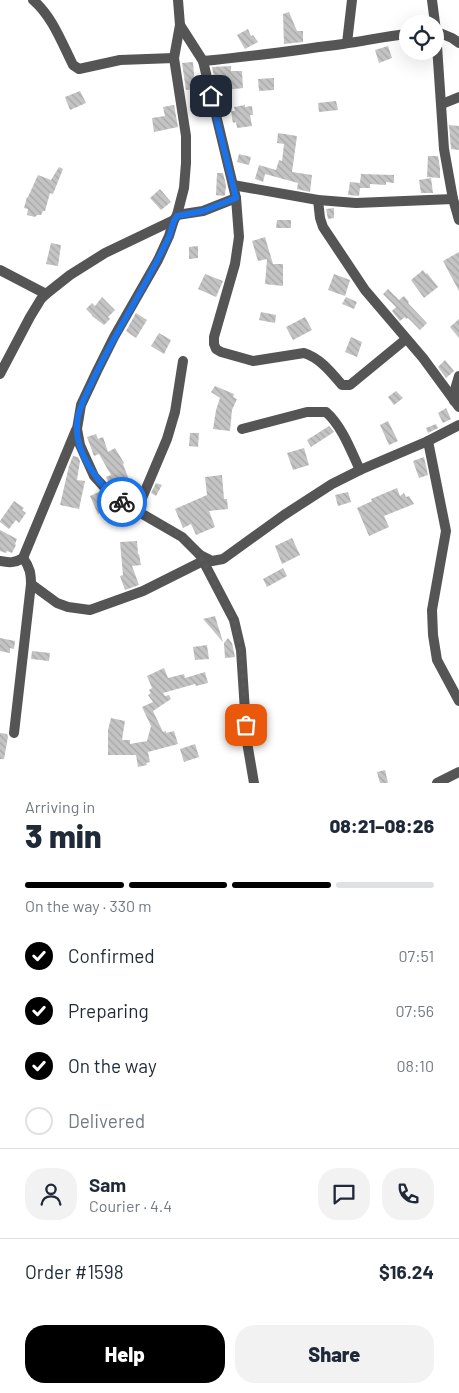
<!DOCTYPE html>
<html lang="en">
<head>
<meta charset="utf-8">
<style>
  body { margin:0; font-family:Barlow,sans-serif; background:#f2f2f3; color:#1f2937; height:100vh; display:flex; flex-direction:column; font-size:19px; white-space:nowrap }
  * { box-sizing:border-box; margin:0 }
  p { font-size:16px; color:#747a83 }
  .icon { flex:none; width:28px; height:28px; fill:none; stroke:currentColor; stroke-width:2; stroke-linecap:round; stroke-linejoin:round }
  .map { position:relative; height:783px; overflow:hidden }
  .drawer { display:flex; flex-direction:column; background:#fff; flex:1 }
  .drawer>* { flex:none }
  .controls { position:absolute; left:399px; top:15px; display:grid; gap:10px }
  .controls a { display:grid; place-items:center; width:45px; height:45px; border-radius:50%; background:#fff; box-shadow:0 5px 20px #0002; font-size:25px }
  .pin { position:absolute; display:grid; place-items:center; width:42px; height:42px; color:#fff; margin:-21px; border-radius:10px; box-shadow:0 2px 8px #0006 }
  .courier { position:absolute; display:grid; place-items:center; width:50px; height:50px; margin:-25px; border:4px solid #1a73e8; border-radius:50%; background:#fff; color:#222; box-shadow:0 1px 6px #0007 }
  .summary em { font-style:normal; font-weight:800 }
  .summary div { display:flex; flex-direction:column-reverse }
  .summary { display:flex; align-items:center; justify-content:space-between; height:85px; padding:0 25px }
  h1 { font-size:32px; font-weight:800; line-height:38px }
  .bar { display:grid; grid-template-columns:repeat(4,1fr); gap:8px 5px; align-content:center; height:60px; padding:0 25px }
  .bar i { height:6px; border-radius:4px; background:#e0e1e3 }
  .bar .on { background:#000 }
  .bar p { grid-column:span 4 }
  .line { display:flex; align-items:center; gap:12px; padding:0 25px; border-top:1px solid #e0e1e3 }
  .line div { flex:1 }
  .round { display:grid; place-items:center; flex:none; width:52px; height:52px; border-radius:20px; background:#f2f2f3 }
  ol { padding:0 25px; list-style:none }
  li { display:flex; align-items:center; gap:15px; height:55px }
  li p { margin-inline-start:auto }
  li .icon { padding:5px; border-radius:50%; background:#000; color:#fff; stroke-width:4 }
  li:last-child { color:#747a83 }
  li i { width:28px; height:28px; border:2px solid #e0e1e3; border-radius:50% }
  .primary-button { display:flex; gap:10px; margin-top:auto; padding:10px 25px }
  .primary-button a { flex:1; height:58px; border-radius:20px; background:#000; color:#fff; font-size:20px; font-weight:800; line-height:58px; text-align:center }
  .primary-button a+a { background:#f2f2f3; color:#1f2937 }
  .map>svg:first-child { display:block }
</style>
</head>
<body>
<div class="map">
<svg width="459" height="783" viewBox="0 0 459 783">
  <defs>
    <pattern id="building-back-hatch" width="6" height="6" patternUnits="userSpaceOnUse" patternTransform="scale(1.25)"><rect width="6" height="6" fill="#c4c4c4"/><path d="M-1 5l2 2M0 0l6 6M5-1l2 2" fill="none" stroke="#a7a7a7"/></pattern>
  </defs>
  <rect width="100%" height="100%" fill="#fff"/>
  <!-- building -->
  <g fill="url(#building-back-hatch)">
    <polygon points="289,12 297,31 303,31 303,42 284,44 283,14"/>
    <polygon points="248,29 251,36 253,35 258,42 245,49 237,35"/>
    <polygon points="388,46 392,58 379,63 375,50"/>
    <polygon points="193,62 195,89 186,90 182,63"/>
    <polygon points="231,66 231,71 242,71 243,88 217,91 212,67"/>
    <polygon points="274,78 274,90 259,91 258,79"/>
    <polygon points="80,91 86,103 70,110 65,97"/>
    <polygon points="336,101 338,110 319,112 318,103"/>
    <polygon points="174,105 178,127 154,132 152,118 165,116 163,107"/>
    <polygon points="245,105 245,107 252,106 253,115 250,115 252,126 237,128 236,122 233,123 231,111 235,111 234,107"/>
    <polygon points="449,125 459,126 459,150 451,149"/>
    <polygon points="278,133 297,136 292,172 312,175 310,192 297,189 298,183 265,174 263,182 255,179 259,165 276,170 279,160 282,161 284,144 277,143"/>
    <polygon points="239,154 251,157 249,165 237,162"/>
    <polygon points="428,156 438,156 440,168 440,178 427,177"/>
    <polygon points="59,167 63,169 53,194 50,193 45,211 43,211 41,215 37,215 35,217 27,215 28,209 24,208 27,197 28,197 38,175 51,180"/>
    <polygon points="217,173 223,173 226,185 225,195 223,196 216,195"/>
    <polygon points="361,174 394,175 394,183 386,182 386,185 370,184 370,188 360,188 359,196 348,195 350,182 360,183"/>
    <polygon points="431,178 433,193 421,193 419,180"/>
    <polygon points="160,189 171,202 161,210 150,198"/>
    <polygon points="334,208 334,218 328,219 326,209"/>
    <polygon points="277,220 291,220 291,228 276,228"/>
    <polygon points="265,237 273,264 283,264 283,286 265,284 267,259 258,261 252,241"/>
    <polygon points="51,243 61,245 58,266 46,264"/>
    <polygon points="198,246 198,258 189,259 189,247"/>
    <polygon points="459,252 459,291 443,261"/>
    <polygon points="423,270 426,274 427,273 438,287 424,298 411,280"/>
    <polygon points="205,274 223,281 216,297 198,289"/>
    <polygon points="334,274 350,280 345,296 328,290"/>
    <polygon points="388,289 399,300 404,296 409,302 408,303 427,323 420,330 408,318 406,319 405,317 400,321 392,311 396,307 383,294"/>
    <polygon points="102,297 115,310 108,317 110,319 104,325 92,316 92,315 86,309 92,303 95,306"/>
    <polygon points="346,297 357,302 354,309 342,304"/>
    <polygon points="261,312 276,315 275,323 259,320"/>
    <polygon points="136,313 147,320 136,338 126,331"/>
    <polygon points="305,317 312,330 293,340 286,327"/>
    <polygon points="459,319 459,338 450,327"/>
    <polygon points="159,333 171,340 164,354 151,346"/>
    <polygon points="351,337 362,342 357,357 345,352"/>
    <polygon points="445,360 454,371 446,378 438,367"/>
    <polygon points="215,386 234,394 233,397 237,399 232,410 230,431 213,429 216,410 220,398 211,392"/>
    <polygon points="396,391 403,398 394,405 388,397"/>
    <polygon points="446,408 451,419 443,423 438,413"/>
    <polygon points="388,421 398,441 389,445 380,425"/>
    <polygon points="436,424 438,428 428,433 426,428"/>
    <polygon points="329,426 334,432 311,447 307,440"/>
    <polygon points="190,433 199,433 198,447 189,446"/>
    <polygon points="96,434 98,439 103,437 108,452 115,448 124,463 123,464 131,485 134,484 136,494 133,501 123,495 121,485 114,488 108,481 106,477 111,475 99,454 94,456 87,437"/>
    <polygon points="304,448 309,465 293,470 287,453"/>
    <polygon points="73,456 78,457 80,461 77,480 85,481 79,509 60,505 69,466"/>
    <polygon points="424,457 428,475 419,478 413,461"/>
    <polygon points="222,475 224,499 227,499 228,509 209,511 215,527 196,535 191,524 183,528 175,509 207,495 205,477"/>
    <polygon points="156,483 162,485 156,496 151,493"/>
    <polygon points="397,488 400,496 404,493 406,497 409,496 414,504 384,516 389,527 369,536 357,508 372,501 371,499"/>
    <polygon points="99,492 106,499 110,509 98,514 90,496"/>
    <polygon points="348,492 351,502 338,506 335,495"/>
    <polygon points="14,501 24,508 22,510 26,513 19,523 16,520 9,529 0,522 0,521"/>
    <polygon points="0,530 17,539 15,544 16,545 12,553 7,551 6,553 0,551"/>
    <polygon points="292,538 300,555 282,564 275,546"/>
    <polygon points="137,541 138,554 139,554 141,565 132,566 139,585 125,590 120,576 123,575 120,542"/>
    <polygon points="283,568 287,576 267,587 263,579"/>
    <polygon points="215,616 223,642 203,619"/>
    <polygon points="0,638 15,641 14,649 10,648 10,653 0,651"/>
    <polygon points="228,638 232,643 235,657 225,658 224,643"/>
    <polygon points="207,645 209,659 195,660 193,647"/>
    <polygon points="32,651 50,653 49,661 31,659"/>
    <polygon points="164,668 168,678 184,674 185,678 205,672 208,683 196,686 195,684 163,693 165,696 169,695 171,699 153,711 163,732 166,731 166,733 174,731 178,744 148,752 150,762 146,763 147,765 138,767 136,755 108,755 108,730 111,718 125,721 122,740 130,740 130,744 147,741 151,726 142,707 153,702 148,695 151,693 149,690 152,688 147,676"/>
    <polygon points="0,733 7,734 8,737 4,759 0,759"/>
    <polygon points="195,744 199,757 184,762 180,749"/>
    <polygon points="385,770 388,783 380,783 377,772"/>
  </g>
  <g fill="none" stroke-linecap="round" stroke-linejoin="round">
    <!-- minor -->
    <g stroke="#555" stroke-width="10">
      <path d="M 33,0 C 52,16 62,43 73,65 L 79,69 L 120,60 L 174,58"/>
      <polyline points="432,0 436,31 444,149 453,199 459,220"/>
      <path d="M 180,25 L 203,61 L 236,198 L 239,237 L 235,264 L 214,337 L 214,344 L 216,349 L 221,352 L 253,361 L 304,353 C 320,358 331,372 342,385 L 350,385 L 406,339"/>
      <polyline points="435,31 452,38 459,43"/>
      <polyline points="347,43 352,0"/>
      <path d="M 203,61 C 250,57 296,50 343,44 C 365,41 386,36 408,34"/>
      <polyline points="442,104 459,97"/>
      <polyline points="233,185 318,200 356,203 453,199"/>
      <polyline points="318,200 320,218 323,227 365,290 423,358 459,407"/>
      <polyline points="177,215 203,211 236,198"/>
      <polyline points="174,220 169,236 158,260 114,337 97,371 81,405 77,429 80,445 94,476 113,497 182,537 200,555 234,620 241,650 247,742 254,783"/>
      <polyline points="0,270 46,294"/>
      <polyline points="0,374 30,317 41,299 46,294 70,275 105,253 174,220 177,215 184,188 186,163 186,136 174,58 180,25 178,0"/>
      <polyline points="454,401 454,393 459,376"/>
      <path d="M 242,429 L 307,412 L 326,412 C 342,426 351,451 360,470"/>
      <polyline points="428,441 446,531 432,610 433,635 437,660 459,701"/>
      <polyline points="137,510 167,439 175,412 183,361"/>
      <polyline points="200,555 212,561 223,559 284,515 332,484 360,470 428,441 459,425"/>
      <path d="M 0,561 C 9,563 15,563 23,558 L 76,430"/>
      <polyline points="31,584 57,603 68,607 90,610 143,591 203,561"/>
      <path d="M 14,733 L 31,584 C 31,574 30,567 23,558"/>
      <polyline points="437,783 459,772"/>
    </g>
  </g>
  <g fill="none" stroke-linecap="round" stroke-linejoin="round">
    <!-- done -->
    <path stroke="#595959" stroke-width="5" stroke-dasharray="0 9" d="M 122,502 C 149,518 187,533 203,561 L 234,620 L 241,650 L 246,725"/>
    <!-- route -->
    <path stroke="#1a73e8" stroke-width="6" d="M 122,502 C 101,489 77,455 77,429 C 76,413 85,397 92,382 C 111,340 136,302 157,261 C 161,253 165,245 169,237 C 172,229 172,222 177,216 L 203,211 L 236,198 L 211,96"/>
  </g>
</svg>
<div class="controls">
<a><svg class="icon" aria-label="locate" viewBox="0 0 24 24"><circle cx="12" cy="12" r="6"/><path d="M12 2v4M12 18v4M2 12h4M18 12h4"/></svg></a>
</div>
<div class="pin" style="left:246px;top:725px;background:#ea580c"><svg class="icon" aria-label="bag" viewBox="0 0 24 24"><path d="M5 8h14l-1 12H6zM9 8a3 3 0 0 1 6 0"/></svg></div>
<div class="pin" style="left:211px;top:96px;background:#1f2937"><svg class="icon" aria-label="home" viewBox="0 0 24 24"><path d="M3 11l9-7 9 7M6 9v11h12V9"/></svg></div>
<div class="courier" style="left:122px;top:502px"><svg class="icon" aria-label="bike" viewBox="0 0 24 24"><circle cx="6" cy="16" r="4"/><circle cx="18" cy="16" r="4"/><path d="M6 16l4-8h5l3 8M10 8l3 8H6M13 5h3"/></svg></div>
</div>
<section class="drawer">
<div class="summary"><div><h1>3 min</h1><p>Arriving in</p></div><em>08:21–08:26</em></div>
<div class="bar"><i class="on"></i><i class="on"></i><i class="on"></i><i></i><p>On the way · 330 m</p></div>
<ol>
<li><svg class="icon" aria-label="check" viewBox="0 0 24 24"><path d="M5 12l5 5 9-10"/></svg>Confirmed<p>07:51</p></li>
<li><svg class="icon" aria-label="check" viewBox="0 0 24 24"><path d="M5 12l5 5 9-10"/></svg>Preparing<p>07:56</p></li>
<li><svg class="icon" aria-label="check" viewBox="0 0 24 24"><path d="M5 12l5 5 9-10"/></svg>On the way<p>08:10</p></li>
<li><i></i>Delivered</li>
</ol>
<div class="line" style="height:90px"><a class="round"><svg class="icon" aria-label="person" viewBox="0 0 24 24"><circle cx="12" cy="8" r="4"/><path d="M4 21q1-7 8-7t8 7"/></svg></a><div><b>Sam</b><p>Courier · 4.4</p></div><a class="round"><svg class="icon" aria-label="chat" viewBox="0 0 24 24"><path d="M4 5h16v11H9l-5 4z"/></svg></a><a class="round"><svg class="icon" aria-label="phone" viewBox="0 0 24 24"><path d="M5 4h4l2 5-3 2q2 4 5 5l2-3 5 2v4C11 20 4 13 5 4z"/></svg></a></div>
<div class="line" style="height:65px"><div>Order #1598</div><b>$16.24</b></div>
<div class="primary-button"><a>Help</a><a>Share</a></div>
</section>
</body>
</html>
